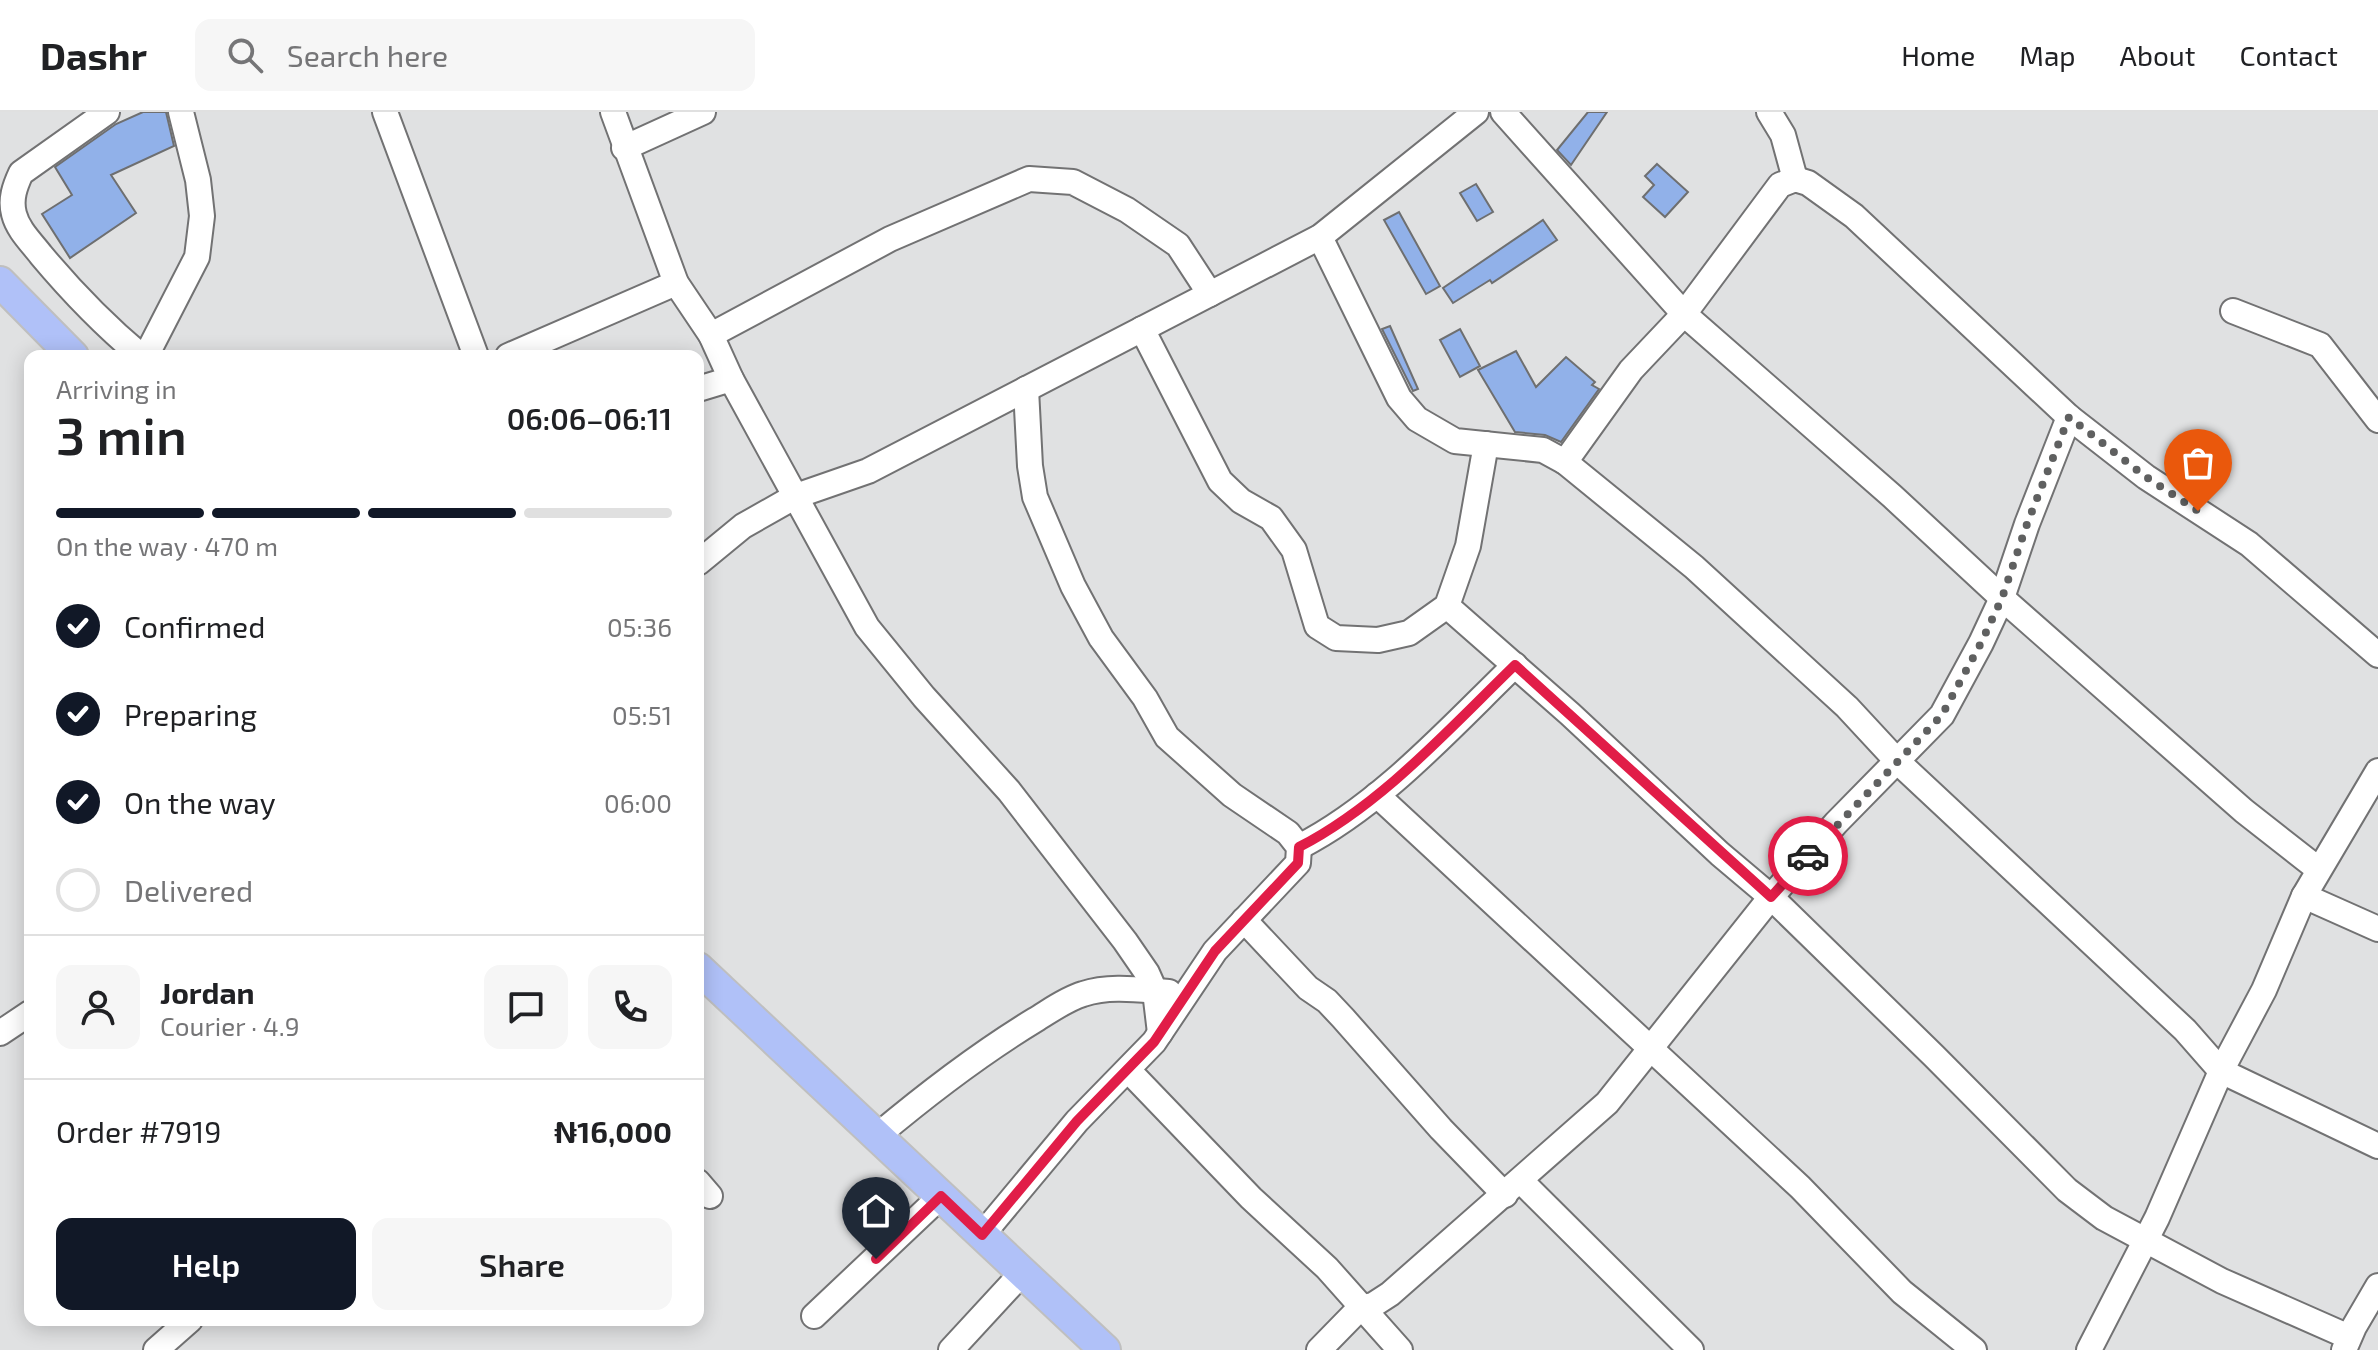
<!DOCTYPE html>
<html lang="en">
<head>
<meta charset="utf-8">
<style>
  body { margin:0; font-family:"Exo 2",sans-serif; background:#f6f6f6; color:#202124; height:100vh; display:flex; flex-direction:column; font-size:30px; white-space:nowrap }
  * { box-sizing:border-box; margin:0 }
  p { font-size:26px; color:#757577 }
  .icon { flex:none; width:44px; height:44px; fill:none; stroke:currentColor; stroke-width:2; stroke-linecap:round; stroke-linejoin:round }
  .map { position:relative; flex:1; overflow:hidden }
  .side { position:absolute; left:24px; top:238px; width:680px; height:976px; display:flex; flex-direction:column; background:#fff; border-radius:16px; box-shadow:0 4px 20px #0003 }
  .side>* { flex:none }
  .pin { position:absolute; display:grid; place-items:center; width:68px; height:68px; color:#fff; margin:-82px -34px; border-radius:50% 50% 50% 0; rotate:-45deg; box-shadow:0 0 8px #0007 }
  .pin .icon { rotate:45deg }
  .courier { position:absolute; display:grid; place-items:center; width:80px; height:80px; margin:-40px; border:6px solid #e11d48; border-radius:50%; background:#fff; color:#222; box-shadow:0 2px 10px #0007 }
  .summary em { font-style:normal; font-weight:600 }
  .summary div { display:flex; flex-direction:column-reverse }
  .summary { display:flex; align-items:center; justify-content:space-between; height:136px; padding:0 32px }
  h1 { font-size:52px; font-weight:600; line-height:60px }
  .bar { display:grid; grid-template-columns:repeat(4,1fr); gap:12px 8px; align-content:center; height:96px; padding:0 32px }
  .bar i { height:10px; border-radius:6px; background:#e0e0e0 }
  .bar .current { background:#111827 }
  .bar p { grid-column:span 4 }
  .line { display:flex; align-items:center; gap:20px; padding:0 32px; border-top:2px solid #e0e0e0 }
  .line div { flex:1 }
  .round { display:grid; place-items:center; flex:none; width:84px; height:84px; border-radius:16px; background:#f6f6f6 }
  ol { padding:0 32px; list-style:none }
  li { display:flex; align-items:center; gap:24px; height:88px }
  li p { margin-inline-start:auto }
  li .icon { padding:8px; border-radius:50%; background:#111827; color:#fff; stroke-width:4 }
  li:last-child { color:#757577 }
  li i { width:44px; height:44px; border:4px solid #e0e0e0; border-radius:50% }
  .cta { display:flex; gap:16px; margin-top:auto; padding:16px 32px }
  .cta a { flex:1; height:92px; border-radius:16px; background:#111827; color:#fff; font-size:32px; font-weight:600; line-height:92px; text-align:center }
  .cta a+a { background:#f6f6f6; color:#202124 }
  header { display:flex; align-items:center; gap:48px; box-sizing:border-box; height:112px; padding:0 40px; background:#fff; border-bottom:2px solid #e0e0e0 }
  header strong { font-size:38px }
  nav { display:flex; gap:44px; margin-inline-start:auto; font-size:28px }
  .search { width:560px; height:72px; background:#f6f6f6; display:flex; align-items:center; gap:20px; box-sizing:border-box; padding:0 28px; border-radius:16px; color:#757577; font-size:30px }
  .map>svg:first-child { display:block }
</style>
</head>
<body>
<header>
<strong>Dashr</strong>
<div class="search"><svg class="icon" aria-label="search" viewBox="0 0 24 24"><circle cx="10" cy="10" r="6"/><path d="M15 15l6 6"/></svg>Search here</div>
<nav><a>Home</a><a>Map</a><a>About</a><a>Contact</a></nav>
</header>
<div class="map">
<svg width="2378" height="1238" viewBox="0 0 2378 1238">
  <rect width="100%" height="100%" fill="#e0e1e2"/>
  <!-- building -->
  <g fill="#91b1e9" stroke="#6e6f70" stroke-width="2">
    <polygon points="143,0 166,0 174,34 111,63 136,101 70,146 42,102 72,83 55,55 116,12"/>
    <polygon points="1588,0 1607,0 1571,53 1557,38"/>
    <polygon points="1657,52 1688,80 1665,105 1643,85 1654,73 1645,64"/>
    <polygon points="1476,72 1493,100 1477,109 1460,81"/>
    <polygon points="1399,100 1440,174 1426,182 1384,108"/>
    <polygon points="1543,108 1557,128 1492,171 1490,168 1453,191 1443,176"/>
    <polygon points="1390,214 1418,277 1413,279 1382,217"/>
    <polygon points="1460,217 1480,254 1460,265 1440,228"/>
    <polygon points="1516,239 1536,275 1566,245 1595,270 1592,273 1599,277 1561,330 1545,323 1515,320 1478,258"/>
  </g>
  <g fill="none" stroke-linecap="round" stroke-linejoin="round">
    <defs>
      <g id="minor">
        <path d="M 107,0 L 21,61 C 15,74 10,87 14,102 C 18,118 31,130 41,143 C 72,180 104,213 141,244"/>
        <polyline points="385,0 476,244"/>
        <polyline points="613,0 676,171 711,223 731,267 867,515 924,585 1009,679 1125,829 1147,861 1155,879 1160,921"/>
        <polyline points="1503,0 1684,202 1892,384 2002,486 2244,699 2318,757"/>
        <polyline points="1769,0 1783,23 1795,67"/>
        <polyline points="624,36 703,0"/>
        <polyline points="1320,125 1399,286 1417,307 1455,329 1543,338 1565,350 1694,455 1847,595 1898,650 2185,918 2221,959 2378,1034"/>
        <polyline points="2233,199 2320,233 2378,308"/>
        <polyline points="1142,217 1220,369 1241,389 1271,406 1294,438 1317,514 1336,526 1378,528 1409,521 1447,494 1468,434 1486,332"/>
        <polyline points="711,223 890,127 1029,67 1073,70 1127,98 1178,133 1210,182"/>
        <polyline points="146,244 197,145 202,104 198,68 181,0"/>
        <polyline points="508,244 676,171"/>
        <polyline points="698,277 731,267"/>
        <polyline points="1565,350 1631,258 1684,202 1780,73 1795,67 1808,71 1854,104 2069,305 2146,365 2249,432 2378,543"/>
        <polyline points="698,451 743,414 796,384 868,359 1320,125 1476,0"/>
        <polyline points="1447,494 1570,602 1720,742 1771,785 1934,944 2067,1078 2104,1106 2222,1169 2349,1225"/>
        <polyline points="1377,683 1800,1075 1902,1180 1974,1238"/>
        <path d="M 1299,735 C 1381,693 1449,617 1515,553"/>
        <polyline points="2304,784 2378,817"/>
        <polyline points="1244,808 1308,876 1327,889 1343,906 1441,1017 1505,1083"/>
        <polyline points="0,921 30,901"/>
        <polyline points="1128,958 1251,1086 1327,1156 1400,1238"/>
        <path d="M 877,1024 C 927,982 979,942 1035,908 C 1050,899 1066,887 1083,882 C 1111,873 1140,878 1169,880"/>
        <polyline points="1521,1069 1691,1238"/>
        <polyline points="698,1070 710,1084"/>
        <polyline points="982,1123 1077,1009 1154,930 1215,839 1298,751 1299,735 1288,721 1232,683 1167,625 1145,586 1101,526 1073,474 1035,385 1030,354 1026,277"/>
        <polyline points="814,1204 941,1084"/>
        <polyline points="156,1238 190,1208"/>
        <polyline points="951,1238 1022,1161"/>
        <polyline points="1319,1238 1360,1196 1373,1193 1390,1182 1607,991 1771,785 1836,711 1942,603 1981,531 2002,486 2027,412 2069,305"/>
        <polyline points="2089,1238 2157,1106 2221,959 2264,878 2304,784 2378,659"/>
        <polyline points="2344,1238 2354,1215 2378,1174"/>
      </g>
      <g id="major">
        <polyline points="0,170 73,244"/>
        <polyline points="698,856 1105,1238"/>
      </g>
    </defs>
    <!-- minor casing -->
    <use href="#minor" stroke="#727273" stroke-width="28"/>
    <!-- major casing -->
    <use href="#major" stroke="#bfbfbf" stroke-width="34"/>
    <!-- minor -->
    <use href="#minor" stroke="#fff" stroke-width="24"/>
    <!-- major -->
    <use href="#major" stroke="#b0c1f8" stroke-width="30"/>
  </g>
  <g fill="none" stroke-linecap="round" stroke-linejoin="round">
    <!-- done -->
    <polyline stroke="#5f6060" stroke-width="8" stroke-dasharray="0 14.4" points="1808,744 1942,603 1981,531 2002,486 2027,412 2069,305 2146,365 2198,399"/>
    <!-- route -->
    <path stroke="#e11d48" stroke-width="10" d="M 876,1147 L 941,1084 L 982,1123 L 1077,1009 L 1154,930 L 1215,839 L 1298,751 L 1299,735 C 1381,693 1449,617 1515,553 L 1771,785 L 1808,744"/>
  </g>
</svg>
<div class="pin" style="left:2198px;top:399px;background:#ea580c"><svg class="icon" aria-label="bag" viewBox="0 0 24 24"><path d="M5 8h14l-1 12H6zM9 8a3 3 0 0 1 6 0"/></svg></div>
<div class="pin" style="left:876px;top:1147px;background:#1f2937"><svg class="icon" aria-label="home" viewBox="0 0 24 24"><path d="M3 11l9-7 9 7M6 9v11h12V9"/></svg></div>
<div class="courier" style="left:1808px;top:744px"><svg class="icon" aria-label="car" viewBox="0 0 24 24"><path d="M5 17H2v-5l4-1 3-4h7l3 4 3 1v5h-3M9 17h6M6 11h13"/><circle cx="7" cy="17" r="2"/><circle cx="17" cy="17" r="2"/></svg></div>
<section class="side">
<div class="summary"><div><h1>3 min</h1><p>Arriving in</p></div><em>06:06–06:11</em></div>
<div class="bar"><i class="current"></i><i class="current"></i><i class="current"></i><i></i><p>On the way · 470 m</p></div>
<ol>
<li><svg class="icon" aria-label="check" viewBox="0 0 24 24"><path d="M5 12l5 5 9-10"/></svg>Confirmed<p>05:36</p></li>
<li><svg class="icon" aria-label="check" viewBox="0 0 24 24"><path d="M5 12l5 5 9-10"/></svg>Preparing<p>05:51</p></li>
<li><svg class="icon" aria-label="check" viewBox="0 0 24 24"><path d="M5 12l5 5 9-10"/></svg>On the way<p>06:00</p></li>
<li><i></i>Delivered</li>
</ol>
<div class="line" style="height:144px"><a class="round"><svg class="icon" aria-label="person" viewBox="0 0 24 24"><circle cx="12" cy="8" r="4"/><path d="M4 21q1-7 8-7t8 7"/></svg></a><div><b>Jordan</b><p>Courier · 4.9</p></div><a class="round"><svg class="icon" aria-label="chat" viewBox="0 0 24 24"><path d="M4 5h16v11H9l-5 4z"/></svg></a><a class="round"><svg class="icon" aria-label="phone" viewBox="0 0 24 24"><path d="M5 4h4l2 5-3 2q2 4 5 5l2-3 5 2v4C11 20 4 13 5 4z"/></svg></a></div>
<div class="line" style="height:104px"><div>Order #7919</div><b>₦16,000</b></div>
<div class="cta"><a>Help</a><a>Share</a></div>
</section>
</div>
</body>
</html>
